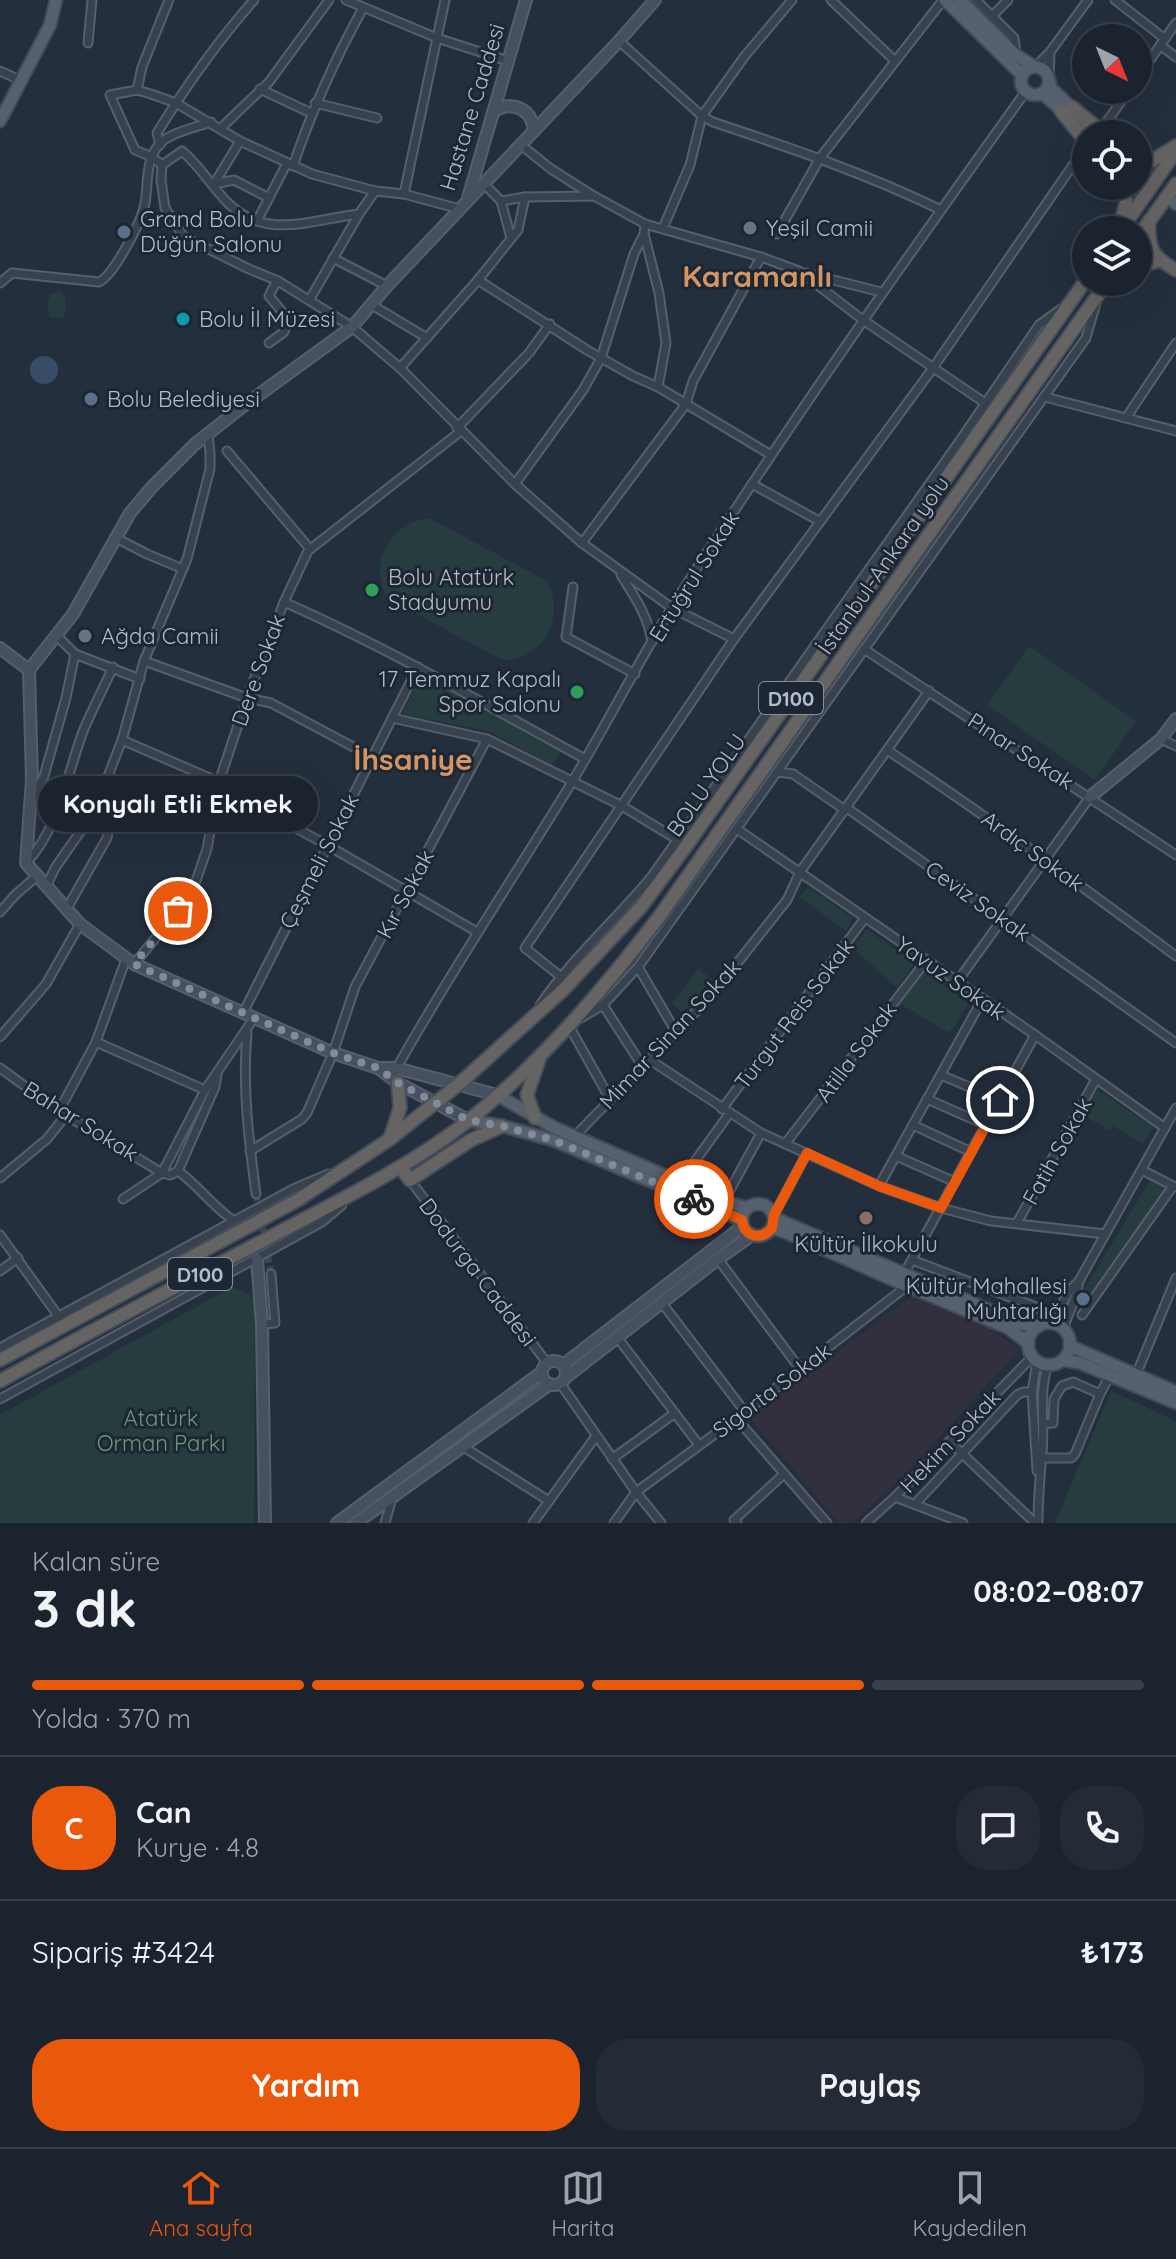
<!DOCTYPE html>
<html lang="tr">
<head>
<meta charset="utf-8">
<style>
  body { margin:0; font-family:Quicksand,sans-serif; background:#242b36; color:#f1f3f6; height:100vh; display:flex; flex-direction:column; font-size:30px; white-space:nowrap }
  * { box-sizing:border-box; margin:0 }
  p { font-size:26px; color:#a0a4aa }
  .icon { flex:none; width:44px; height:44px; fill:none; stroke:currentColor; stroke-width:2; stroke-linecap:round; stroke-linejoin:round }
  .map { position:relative; height:1523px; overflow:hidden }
  .side { display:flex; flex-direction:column; background:#1b232e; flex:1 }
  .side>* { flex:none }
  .needle { width:52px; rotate:137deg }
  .buttons { position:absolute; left:1072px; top:24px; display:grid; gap:16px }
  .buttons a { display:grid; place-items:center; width:80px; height:80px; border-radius:50%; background:#1b232e; box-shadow:0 8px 32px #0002,0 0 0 2px #39404a; font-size:40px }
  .pin { position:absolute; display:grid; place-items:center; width:68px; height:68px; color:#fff; margin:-34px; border:4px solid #fff; border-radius:50%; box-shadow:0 2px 8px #0007 }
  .courier { position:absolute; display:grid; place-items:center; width:80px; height:80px; margin:-40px; border:6px solid #ea580c; border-radius:50%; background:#fff; color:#222; box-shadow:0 2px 10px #0007 }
  .bubble { position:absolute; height:56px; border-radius:28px; background:#1b232e; box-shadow:0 8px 32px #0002,0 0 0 2px #39404a; font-size:26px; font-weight:800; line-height:56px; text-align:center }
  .overview em { font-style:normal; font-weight:800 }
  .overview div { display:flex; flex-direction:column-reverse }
  .overview { display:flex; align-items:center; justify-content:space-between; height:136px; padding:0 32px }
  h1 { font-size:52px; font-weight:800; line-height:60px }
  .bar { display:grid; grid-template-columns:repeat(4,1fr); gap:12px 8px; align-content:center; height:96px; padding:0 32px }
  .bar i { height:10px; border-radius:6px; background:#39404a }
  .bar .selected { background:#ea580c }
  .bar p { grid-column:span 4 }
  .line { display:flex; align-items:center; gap:20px; padding:0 32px; border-top:2px solid #39404a }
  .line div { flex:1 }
  .round { display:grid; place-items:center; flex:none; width:84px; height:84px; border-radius:32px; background:#242b36 }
  .cta { display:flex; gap:16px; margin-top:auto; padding:16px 32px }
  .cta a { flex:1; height:92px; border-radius:32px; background:#ea580c; color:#fff; font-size:32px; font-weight:800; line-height:92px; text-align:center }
  .cta a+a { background:#242b36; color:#f1f3f6 }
  .menu { display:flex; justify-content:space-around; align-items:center; height:112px; border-top:2px solid #39404a; background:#1b232e; font-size:22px; color:#a0a4aa }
  .menu a { display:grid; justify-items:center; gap:4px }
  .menu .selected { color:#ea580c }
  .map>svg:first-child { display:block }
</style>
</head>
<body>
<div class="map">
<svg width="1176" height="1523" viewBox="0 0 1176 1523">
  <rect width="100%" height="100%" fill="#242f3e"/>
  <!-- medical -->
  <polygon fill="#32303f" points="916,1293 988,1328 1020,1349 909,1470 853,1523 839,1523 750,1418"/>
  <!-- green -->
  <g fill="#263c3f">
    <path d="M 58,291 L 62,292 C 68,300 67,310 62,318 L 50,317 L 47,305 L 50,294 Z"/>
    <path d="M 429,518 L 547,581 C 566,617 545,657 504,661 L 387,598 C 368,562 390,523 429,518 Z"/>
    <polygon points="1029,646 1136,721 1095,780 987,705"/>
    <polygon points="421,674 560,752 552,765 488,731 402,714"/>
    <polygon points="806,889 811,889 853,918 846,931 800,897"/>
    <polygon points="867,929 914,963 897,988 853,948"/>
    <polygon points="698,969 713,980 682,1012 672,1003"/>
    <polygon points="923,972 927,972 967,1002 967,1006 950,1033 900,1004"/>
    <polygon points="1098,1090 1153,1127 1143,1144 1113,1126 1110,1131 1082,1114"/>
    <polygon points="1150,1180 1162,1187 1163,1192 1083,1303 1078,1300"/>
    <polygon points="232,1287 255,1297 254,1523 0,1523 0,1415"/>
    <polygon points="1111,1391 1176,1421 1176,1523 1055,1523"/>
  </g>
  <!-- water -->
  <circle fill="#394c67" cx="44" cy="370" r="14"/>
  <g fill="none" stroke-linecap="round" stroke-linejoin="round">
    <!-- minor-tunnel -->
    <polyline stroke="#3a4453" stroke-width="7" stroke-dasharray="7 3.5" stroke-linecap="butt" points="256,1194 271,1274"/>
    <defs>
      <g id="minor">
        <polyline points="346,0 437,38 508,61"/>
        <polyline points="831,0 894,60"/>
        <polyline points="976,0 1014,38 1016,53"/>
        <polyline points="1115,0 1165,39"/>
        <polyline points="992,16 1008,0"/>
        <path d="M 619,41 L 702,116 L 713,122 C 791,148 867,174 941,210"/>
        <polyline points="88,43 92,0"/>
        <polyline points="1160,45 1176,57"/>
        <polyline points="1050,52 1088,0"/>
        <polyline points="1035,67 1050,52 1049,79"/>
        <polyline points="0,71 22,81"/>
        <polyline points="1138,77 1176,23"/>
        <polyline points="260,89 311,113"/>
        <polyline points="137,90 142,67 169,0"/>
        <polyline points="315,103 377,118"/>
        <polyline points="221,128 269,82 329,0"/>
        <polyline points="1101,130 1129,90"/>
        <path d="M 160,145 L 157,133 C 186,86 218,41 254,0"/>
        <polyline points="521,145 551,169 592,195"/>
        <polyline points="162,165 152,157 135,150 110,95 137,90 151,94 176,103 240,141 312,174 375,191 404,194 460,209"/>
        <path d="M 293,166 C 312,110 335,59 363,8"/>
        <polyline points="214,184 234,180 269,198"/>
        <polyline points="214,184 240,141"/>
        <polyline points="484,184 501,201 525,197 594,196 645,224 761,257 799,271 863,320 985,403"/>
        <path d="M 375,191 L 359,214 C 314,219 266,241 228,203 C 211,186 201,167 182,151 L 162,165 L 161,180 L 165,208 L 184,237 L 249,269 L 278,281 L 352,327 L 400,368 L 515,484 L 582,543 L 672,608 L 734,639"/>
        <polyline points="404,194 445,0"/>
        <polyline points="501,201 511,238"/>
        <polyline points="257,221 287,163"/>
        <polyline points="663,228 690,165 702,116 744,57 792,0"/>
        <polyline points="644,234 659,293 666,343 658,387"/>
        <polyline points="777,234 820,158 943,0"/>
        <polyline points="333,258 387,286"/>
        <polyline points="806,273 881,292"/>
        <polyline points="478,280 587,350 633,376 658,387 771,455"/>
        <path d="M 0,283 L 12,273 L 99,282 C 114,275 142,221 145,203 C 149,181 144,156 164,140 C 176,131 197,127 211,122"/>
        <polyline points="310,299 359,214"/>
        <polyline points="372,305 427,338"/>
        <polyline points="269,343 284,332 289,320 269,296 275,284 278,281"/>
        <polyline points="400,368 478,280 518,230 525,197"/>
        <polyline points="1045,397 1176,431"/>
        <polyline points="1126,418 1176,343"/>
        <polyline points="457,428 529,353 550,324"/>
        <polyline points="227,451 310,549"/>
        <polyline points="515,484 583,390 601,358 634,254 644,234 645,224"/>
        <polyline points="752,484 819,521"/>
        <polyline points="116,538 147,554 183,569"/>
        <polyline points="582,543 686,404 693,381 761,257"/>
        <path d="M 621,575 C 635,597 648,616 652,642"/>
        <polyline points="573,587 566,637 635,674"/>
        <path d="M 284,602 C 388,648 486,705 585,759"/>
        <polyline points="56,635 75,654 140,679"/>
        <polyline points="864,649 1176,855"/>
        <polyline points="144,661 247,698 271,703 372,757"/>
        <polyline points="392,718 487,739 622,806 678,840"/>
        <polyline points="1161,739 1176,746"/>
        <polyline points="122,740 219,782"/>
        <path d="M 887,750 C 986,815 1081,886 1176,956"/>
        <polyline points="777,772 793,774 845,810"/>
        <polyline points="218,786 327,845 477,932"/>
        <polyline points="32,800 44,776 66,698 75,654"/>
        <polyline points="847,808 1176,1043"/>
        <polyline points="737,829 1035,1035 1165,1128"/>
        <path d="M 26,863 C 60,828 67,772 84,729 C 93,708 104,687 113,667"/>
        <polyline points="46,887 55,868 94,812 122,740 144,661 187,559 210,469 210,453 208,434"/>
        <polyline points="66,910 107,838 109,827 102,818 94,812"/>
        <polyline points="0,912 15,895 37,876"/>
        <polyline points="134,964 178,911 196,881 207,849 219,782 247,698 284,602 308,551 461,431"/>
        <polyline points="638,967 676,1032"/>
        <polyline points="560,976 525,948 734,639 933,368 1086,146"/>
        <polyline points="957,982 1090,797"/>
        <path d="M 540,1005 C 572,958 616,920 652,876 L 959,442 L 1039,325 L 1061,309"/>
        <polyline points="603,1005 643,1067"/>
        <polyline points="243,1013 418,667"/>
        <polyline points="579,1019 603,1005 638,967 1086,338 1096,303"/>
        <polyline points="569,1026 610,1099"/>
        <path d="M 247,1033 C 242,1087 249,1141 256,1194"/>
        <polyline points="0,1037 46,984 80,924"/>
        <polyline points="96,1042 205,1090"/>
        <polyline points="650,1060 761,1133 879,1186 941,1208 991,1221 1105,1234"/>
        <polyline points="0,1068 59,1111 162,1173 170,1175 178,1171 215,1087 217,1074"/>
        <path d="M 395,1071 C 450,972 513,879 572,782 C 607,724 638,662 674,604 C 785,429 905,260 1026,91"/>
        <polyline points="941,1075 1000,1100"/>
        <polyline points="927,1099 986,1125"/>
        <polyline points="722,1109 865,918"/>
        <polyline points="59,1111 96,1042 126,959"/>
        <polyline points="913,1125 971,1152"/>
        <polyline points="574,1137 712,995 787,900 800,872 929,691"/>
        <polyline points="785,1144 926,961"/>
        <polyline points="250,1151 302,1119 307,1113 333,1053 355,987 487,739"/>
        <polyline points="896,1156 955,1182"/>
        <polyline points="1142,1170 1175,1187"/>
        <path d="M 178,1171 C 199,1186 213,1207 234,1221"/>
        <polyline points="0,1178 47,1139 67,1114"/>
        <polyline points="410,1180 547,1363"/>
        <polyline points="680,1182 729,1114"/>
        <polyline points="879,1186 982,1000"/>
        <polyline points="123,1199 162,1173 205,1090 254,1018"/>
        <polyline points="724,1201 761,1133"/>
        <polyline points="774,1215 807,1153"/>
        <polyline points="1017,1223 1096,1079"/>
        <polyline points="0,1235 59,1317"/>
        <polyline points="718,1259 800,1369"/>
        <polyline points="912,1260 1036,1307 1043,1312 1048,1324"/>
        <polyline points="0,1271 18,1258"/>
        <polyline points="904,1274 1035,1035"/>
        <polyline points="662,1303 745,1412"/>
        <polyline points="1082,1315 1173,1186"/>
        <polyline points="262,1324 275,1323 271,1274"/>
        <polyline points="1050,1324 1070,1290 1079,1281 1176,1108"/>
        <path d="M 1063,1330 C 1068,1313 1077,1298 1079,1281"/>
        <polyline points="617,1337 699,1445"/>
        <polyline points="0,1348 293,1189 328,1174"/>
        <polyline points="1136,1375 1176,1278"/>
        <polyline points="560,1383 636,1492 661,1523"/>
        <polyline points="0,1399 322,1222 342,1205"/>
        <polyline points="736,1418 827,1523"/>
        <polyline points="1043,1424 1053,1423 1054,1399 1062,1386 1073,1382 1100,1394 1110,1375"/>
        <polyline points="950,1442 1035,1523"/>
        <polyline points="462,1446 549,1501"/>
        <polyline points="1041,1458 1071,1458 1075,1454 1100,1394"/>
        <polyline points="612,1459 675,1413"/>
        <polyline points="1037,1471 1032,1392 1037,1362"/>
        <polyline points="895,1497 963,1523"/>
        <polyline points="915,1504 1017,1395 1023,1392 1032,1392"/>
        <polyline points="385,1523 392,1498"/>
        <polyline points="533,1523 596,1436"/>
        <polyline points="614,1523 636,1492 745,1412 907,1286"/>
        <polyline points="737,1523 734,1520 784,1474"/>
        <polyline points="866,1523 895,1497 1032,1357"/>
        <path d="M 1038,1523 C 1038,1499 1040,1477 1042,1453 C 1045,1424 1038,1393 1048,1365"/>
      </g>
      <g id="secondary">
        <path d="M 494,111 C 513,100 532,109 534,131"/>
        <polyline points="468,198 526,0"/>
        <polyline points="0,648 29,670"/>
        <polyline points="29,670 73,614 130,513 152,487 195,444 242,407 352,327 387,286 619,41 655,0"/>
        <polyline points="29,670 32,779 26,863 80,924 134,964 333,1053 378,1068 396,1068 497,1095"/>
        <polyline points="1090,797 1161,739 1176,719"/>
        <polyline points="378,1068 398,1083 468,1120"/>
        <polyline points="257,1259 262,1324 265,1523"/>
        <circle cx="554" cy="1373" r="12"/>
        <polyline points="563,1365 743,1226"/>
        <polyline points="565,1378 718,1259 752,1235"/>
        <polyline points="337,1523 542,1372"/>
        <polyline points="356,1523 550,1384"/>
      </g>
      <g id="primary">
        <polyline points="945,0 1022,75"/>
        <polyline points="960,0 1016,55 1035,67"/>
        <circle cx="1035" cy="81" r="14"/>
        <polyline points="1049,80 1051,88 1076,112"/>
        <polyline points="1042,93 1089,134"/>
        <polyline points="0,121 50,25 56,0"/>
        <polyline points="1138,174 1146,180"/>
        <polyline points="1174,202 1176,204"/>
        <polyline points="497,1095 555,1128 724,1201 747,1208"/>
        <polyline points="468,1120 502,1126 553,1140 742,1220"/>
        <circle cx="758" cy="1220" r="16"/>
        <polyline points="774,1218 1022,1324 1039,1326"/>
        <polyline points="772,1228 787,1233 907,1286 1008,1328 1028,1343"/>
        <circle cx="1049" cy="1344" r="21"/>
        <polyline points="1070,1346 1176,1392"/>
        <polyline points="1063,1360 1080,1363 1176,1403"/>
      </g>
      <g id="trunk">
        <polyline points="1072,107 1105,134"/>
        <polyline points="1061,111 1086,142"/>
        <polyline points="1138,161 1150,162 1176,146"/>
        <path d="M 1149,221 C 1148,248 1152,257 1176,270"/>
        <polyline points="1120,226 1126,202 1123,186"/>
        <polyline points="1121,230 1176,151"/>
        <polyline points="1138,237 1176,184"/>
        <polyline points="1138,266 1159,261"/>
        <polyline points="535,1118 527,1095 540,1057"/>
        <polyline points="390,1138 400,1108 398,1083"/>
        <polyline points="400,1167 410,1180 471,1140 502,1126"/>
        <polyline points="0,1360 296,1201 390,1139 459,1084 563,990 641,907 687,845 1086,280"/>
        <path d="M 0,1381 C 91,1331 182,1283 274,1235 C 340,1200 409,1167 468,1121 C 541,1063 602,991 659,917 L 1107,282"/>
      </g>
    </defs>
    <!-- minor casing -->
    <use href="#minor" stroke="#565f6c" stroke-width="11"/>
    <!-- secondary casing -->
    <use href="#secondary" stroke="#565f6c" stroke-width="14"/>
    <!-- primary casing -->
    <use href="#primary" stroke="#414a57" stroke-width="15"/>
    <!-- trunk casing -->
    <use href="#trunk" stroke="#434c59" stroke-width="16"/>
    <!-- minor -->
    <use href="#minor" stroke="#38414e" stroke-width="7"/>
    <!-- secondary -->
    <use href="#secondary" stroke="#465061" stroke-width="10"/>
    <!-- primary -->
    <use href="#primary" stroke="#56606e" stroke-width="11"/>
    <!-- trunk -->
    <use href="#trunk" stroke="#656462" stroke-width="12"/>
  </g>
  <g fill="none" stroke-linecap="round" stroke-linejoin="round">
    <!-- done -->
    <polyline stroke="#828b98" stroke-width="8" stroke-dasharray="0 14.4" points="178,911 134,964 333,1053 378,1068 398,1083 468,1120 502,1126 553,1140 694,1199"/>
    <!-- route -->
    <path stroke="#ea580c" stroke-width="10" d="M 694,1199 L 742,1220 C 745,1237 760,1241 772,1228 L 774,1215 L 807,1153 L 879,1186 L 941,1208 L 1000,1100"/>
  </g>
  <!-- markers -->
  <g fill="#6b7280" stroke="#1d2633" stroke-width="3">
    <circle cx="750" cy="228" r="8"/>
    <circle cx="85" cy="636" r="8"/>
  </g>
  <g fill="#5c6f8a" stroke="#1d2633" stroke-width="3">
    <circle cx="124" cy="232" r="8"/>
    <circle cx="91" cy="399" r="8"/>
    <circle cx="1083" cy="1299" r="8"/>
  </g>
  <circle fill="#0f9aa8" stroke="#1d2633" stroke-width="3" cx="183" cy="319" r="8"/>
  <g fill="#2e9e5b" stroke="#1d2633" stroke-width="3">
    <circle cx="372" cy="590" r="8"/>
    <circle cx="577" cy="692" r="8"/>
  </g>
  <circle fill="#8d6e63" stroke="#1d2633" stroke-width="3" cx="866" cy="1218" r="8"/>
  <g text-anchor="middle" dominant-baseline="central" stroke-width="6" stroke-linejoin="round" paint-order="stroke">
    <!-- shield labels -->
    <g fill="#1d2633" stroke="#878f9c" stroke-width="2">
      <rect x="759" y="682" width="64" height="32" rx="6"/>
      <rect x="168" y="1258" width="64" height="32" rx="6"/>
    </g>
    <g font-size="20" font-weight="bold" fill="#b4bcc9">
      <text x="791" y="698">D100</text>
      <text x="200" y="1274">D100</text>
    </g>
    <!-- street labels -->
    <g font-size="22" fill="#b4bcc9" stroke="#1d2633">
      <text transform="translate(472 107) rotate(-73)">Hastane Caddesi</text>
      <text transform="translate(883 565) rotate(-55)">İstanbul-Ankara yolu</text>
      <text transform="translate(694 576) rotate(-58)">Ertuğrul Sokak</text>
      <text transform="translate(258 670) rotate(-70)">Dere Sokak</text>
      <text transform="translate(1021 751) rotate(33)">Pınar Sokak</text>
      <text transform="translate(706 785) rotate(-55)">BOLU YOLU</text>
      <text transform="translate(1033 851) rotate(36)">Ardıç Sokak</text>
      <text transform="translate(319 861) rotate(-63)">Çeşmeli Sokak</text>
      <text transform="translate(405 894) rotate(-62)">Kır Sokak</text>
      <text transform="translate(978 901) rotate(35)">Ceviz Sokak</text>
      <text transform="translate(951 978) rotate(35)">Yavuz Sokak</text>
      <text transform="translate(794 1014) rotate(-53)">Turgut Reis Sokak</text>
      <text transform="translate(670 1034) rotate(-47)">Mimar Sinan Sokak</text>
      <text transform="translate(856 1052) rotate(-53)">Atilla Sokak</text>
      <text transform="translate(81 1121) rotate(32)">Bahar Sokak</text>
      <text transform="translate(1057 1151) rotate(-61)">Fatih Sokak</text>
      <text transform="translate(478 1272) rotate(53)">Dodurga Caddesi</text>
      <text transform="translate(772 1390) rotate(-37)">Sigorta Sokak</text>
      <text transform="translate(950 1441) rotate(-46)">Hekim Sokak</text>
    </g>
    <!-- poi labels -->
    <g font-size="22" fill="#b4bcc9" stroke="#1d2633" text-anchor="start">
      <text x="140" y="219">Grand Bolu<tspan x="140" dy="25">Düğün Salonu</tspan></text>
      <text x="766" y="228">Yeşil Camii</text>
      <text x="199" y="319">Bolu İl Müzesi</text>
      <text x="107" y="399">Bolu Belediyesi</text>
      <text x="388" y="577">Bolu Atatürk<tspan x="388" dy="25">Stadyumu</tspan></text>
      <text x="101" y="636">Ağda Camii</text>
      <text x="561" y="679" text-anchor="end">17 Temmuz Kapalı<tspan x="561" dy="25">Spor Salonu</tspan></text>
      <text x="866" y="1244" text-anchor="middle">Kültür İlkokulu</text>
      <text x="1067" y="1286" text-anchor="end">Kültür Mahallesi<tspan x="1067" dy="25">Muhtarlığı</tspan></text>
    </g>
    <!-- park labels -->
    <g font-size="22" fill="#6b9a76" stroke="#1d2633">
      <text x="161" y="1418">Atatürk<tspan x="161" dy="25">Orman Parkı</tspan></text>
    </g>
    <!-- district labels -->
    <g font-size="30" font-weight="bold" fill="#d59563" stroke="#1d2633">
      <text x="757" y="276">Karamanlı</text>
      <text x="413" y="759">İhsaniye</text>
    </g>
  </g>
</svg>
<div class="buttons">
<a><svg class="needle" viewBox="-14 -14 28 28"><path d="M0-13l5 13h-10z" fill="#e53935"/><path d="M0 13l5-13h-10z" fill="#a0a4aa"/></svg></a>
<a><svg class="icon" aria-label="locate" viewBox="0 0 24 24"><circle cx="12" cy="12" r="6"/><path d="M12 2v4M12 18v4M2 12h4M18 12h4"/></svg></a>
<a><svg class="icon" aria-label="layers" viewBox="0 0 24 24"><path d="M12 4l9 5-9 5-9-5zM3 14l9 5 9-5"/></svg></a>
</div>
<div class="pin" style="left:178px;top:911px;background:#ea580c"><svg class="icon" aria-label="bag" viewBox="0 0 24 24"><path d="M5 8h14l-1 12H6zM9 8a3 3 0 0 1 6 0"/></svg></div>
<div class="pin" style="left:1000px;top:1100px;background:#1f2937"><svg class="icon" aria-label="home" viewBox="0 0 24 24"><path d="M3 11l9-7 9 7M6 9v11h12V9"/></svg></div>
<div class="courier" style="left:694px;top:1199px"><svg class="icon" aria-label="bike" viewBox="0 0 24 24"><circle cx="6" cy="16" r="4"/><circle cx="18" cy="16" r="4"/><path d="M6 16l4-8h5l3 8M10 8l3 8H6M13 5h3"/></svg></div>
<div class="bubble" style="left:38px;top:776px;width:280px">Konyalı Etli Ekmek</div>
</div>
<section class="side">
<div class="overview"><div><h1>3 dk</h1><p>Kalan süre</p></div><em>08:02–08:07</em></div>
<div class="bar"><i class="selected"></i><i class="selected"></i><i class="selected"></i><i></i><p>Yolda · 370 m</p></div>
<div class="line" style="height:144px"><b class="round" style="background:#ea580c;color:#fff">C</b><div><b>Can</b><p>Kurye · 4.8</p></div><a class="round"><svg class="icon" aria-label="chat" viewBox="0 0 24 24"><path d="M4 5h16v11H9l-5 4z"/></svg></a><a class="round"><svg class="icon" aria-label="phone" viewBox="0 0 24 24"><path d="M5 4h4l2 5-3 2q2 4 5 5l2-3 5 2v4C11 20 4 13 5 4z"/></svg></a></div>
<div class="line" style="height:104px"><div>Sipariş #3424</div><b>₺173</b></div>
<div class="cta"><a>Yardım</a><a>Paylaş</a></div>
</section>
<nav class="menu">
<a class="selected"><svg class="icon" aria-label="home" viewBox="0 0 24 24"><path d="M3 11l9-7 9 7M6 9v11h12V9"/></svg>Ana sayfa</a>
<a><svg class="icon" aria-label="map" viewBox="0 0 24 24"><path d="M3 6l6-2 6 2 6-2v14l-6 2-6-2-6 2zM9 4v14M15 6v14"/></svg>Harita</a>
<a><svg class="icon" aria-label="saved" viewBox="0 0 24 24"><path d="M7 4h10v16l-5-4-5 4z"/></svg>Kaydedilen</a>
</nav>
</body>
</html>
